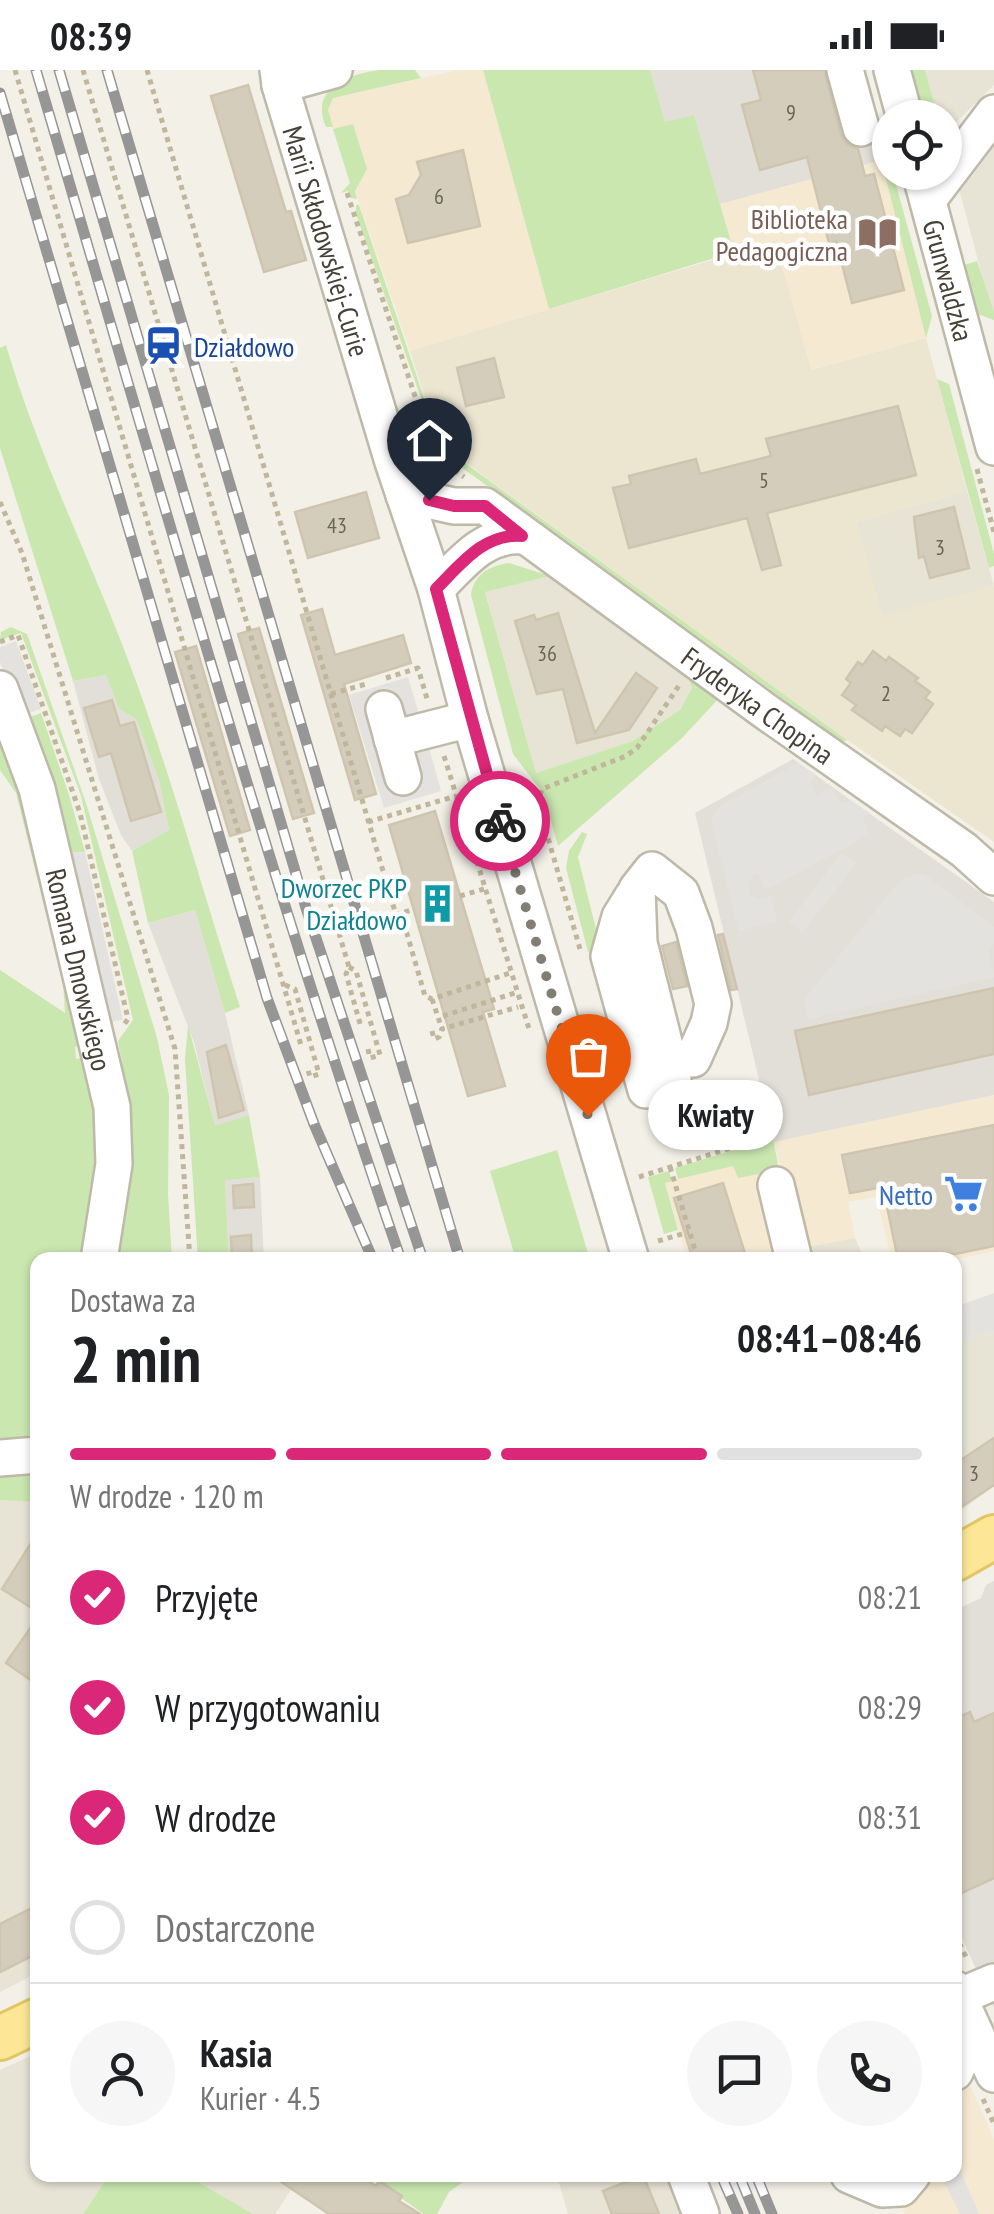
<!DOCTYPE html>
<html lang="pl">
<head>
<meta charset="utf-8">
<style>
  body { margin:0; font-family:"PT Sans Narrow",sans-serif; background:#f6f6f6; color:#202124; height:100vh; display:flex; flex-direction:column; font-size:38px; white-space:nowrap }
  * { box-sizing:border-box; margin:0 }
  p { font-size:32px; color:#757577 }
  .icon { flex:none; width:55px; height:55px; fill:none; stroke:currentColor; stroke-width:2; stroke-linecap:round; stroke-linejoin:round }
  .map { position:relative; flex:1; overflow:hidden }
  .sheet { position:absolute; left:30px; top:1182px; width:932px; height:930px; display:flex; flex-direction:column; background:#fff; border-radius:20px; box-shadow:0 2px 8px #0004 }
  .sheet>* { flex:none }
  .fabs { position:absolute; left:872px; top:30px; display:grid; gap:20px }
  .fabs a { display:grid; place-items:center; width:90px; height:90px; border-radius:50%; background:#fff; box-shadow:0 2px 8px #0004; font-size:50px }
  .pin { position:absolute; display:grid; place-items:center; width:85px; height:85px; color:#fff; margin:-102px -42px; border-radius:50% 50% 50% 0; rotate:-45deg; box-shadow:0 0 10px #0007 }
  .pin .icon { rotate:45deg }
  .courier { position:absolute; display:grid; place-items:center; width:100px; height:100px; margin:-50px; border:8px solid #db2777; border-radius:50%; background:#fff; color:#222; box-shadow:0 2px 12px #0007 }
  .bubble { position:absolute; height:70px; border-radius:35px; background:#fff; box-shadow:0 2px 8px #0004; font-size:32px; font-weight:700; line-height:70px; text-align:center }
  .head em { font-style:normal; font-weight:700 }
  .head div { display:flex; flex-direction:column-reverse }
  .head { display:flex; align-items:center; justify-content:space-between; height:170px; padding:0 40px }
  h1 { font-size:65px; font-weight:700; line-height:75px }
  .bar { display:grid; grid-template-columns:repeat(4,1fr); gap:15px 10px; align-content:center; height:120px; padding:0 40px }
  .bar i { height:12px; border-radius:8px; background:#e0e0e0 }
  .bar .current { background:#db2777 }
  .bar p { grid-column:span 4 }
  .line { display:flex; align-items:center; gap:25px; padding:0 40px; border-top:2px solid #e0e0e0 }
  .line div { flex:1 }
  .round { display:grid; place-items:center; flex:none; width:105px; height:105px; border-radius:52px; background:#f6f6f6 }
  ol { padding:0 40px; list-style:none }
  li { display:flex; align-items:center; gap:30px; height:110px }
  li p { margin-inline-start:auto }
  li .icon { padding:10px; border-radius:50%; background:#db2777; color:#fff; stroke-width:4 }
  li:last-child { color:#757577 }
  li i { width:55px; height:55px; border:5px solid #e0e0e0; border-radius:50% }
  .status { display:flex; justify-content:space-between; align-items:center; height:70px; padding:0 50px; background:#fff; direction:ltr }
  .status svg { height:28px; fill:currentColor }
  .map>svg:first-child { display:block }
</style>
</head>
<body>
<div class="status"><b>08:39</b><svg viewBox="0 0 49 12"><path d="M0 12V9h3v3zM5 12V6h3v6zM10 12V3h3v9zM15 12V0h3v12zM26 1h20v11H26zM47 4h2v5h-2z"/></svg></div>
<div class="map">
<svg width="994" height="2144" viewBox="0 0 994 2144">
  <rect width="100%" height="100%" fill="#f3f0e7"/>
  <!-- residential -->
  <g fill="#e7e3d5">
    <polygon points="925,0 994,0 994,15 945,63 945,48 938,47"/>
    <polygon points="994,65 994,242 992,243 958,115"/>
    <polygon points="967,421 994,516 882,547 856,452"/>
    <polygon points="550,506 686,606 692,618 680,640 633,671 536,703 485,521"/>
    <polygon points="855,1168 865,1190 801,1190 801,1178"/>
    <polygon points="994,1261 994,1416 955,1445 955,1274"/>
    <polygon points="0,1430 38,1432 37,1903 0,1922"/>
    <polygon points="37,1983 38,2105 109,2105 83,2144 0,2144 0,2000"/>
    <polygon points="186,2105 301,2105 275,2144 253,2144"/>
    <polygon points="551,2105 665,2105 680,2144 568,2144 559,2113"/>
  </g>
  <!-- commercial -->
  <g fill="#f5e9d2">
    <polygon points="458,0 483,0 549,239 410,281 355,121 354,55 333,59 328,40 333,28"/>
    <polygon points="882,90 926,268 810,300 775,171 734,182 720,134"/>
    <polygon points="994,1025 994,1181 954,1190 892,1190 876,1127 848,1132 855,1168 801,1178 774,1072"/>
    <polygon points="733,1095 766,1102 787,1190 687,1190 665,1112"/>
    <polygon points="964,2002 994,2069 994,2144 903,2144 920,2105 955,2105 955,2023"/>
  </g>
  <!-- industrial -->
  <g fill="#e2dfd8">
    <polygon points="650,0 854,0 866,29 882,90 720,134 694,46 665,53"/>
    <polygon points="106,605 119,639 136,649 159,710 169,760 132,781 121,765 99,709 73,611"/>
    <polygon points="793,689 994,832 994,1025 774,1072 695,743"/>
    <polygon points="195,840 225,943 249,1045 215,1057 194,972 148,853"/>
    <polygon points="260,1107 264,1190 229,1190 225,1109"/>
    <polygon points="994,1511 994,1938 955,1853 955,1540 981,1528 986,1515"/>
  </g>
  <!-- education -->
  <polygon fill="#ece6d1" points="775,171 811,300 926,268 967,421 856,452 882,546 994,516 994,772 833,660 440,374 410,281"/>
  <!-- green -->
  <g fill="#cae7b0">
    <path d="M 379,0 L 415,0 L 421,8 L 333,28 L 328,40 L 333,57 L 326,57 C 310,17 347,5 379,0 Z"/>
    <polygon points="483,0 650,0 665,52 694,45 734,182 549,239"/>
    <polygon points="907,0 925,0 938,47 920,47"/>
    <polygon points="872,27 932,246 926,268 866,29"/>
    <polygon points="353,54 367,99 355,121 357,129 351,128 348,121 341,123 350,113 333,59"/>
    <polygon points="356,135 359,135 440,375 847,670 843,672 440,382 356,144"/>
    <polygon points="977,191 994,242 994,250 972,242 958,197"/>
    <path d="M 6,275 C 38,385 90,488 130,595 C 172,707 203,823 240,937 L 225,943 L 195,840 L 148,853 L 132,781 L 169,760 L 159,710 L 136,649 L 119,639 L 106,605 L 73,611 L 0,378 L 0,278 Z"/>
    <polygon points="937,309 949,314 994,484 994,496 989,498"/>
    <path d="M 509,493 L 550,506 L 485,522 L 536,703 L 633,671 L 680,640 L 692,618 L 687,606 L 625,561 L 627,558 L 722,625 L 681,669 L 558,776 L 543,723 L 513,684 L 471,525 C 474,504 489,496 509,493 Z"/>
    <polygon points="11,557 27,564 86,733 157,968 169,1025 168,1124 172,1190 118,1190 132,1094 132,1046 118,971 133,950 81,726 21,563 0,570 1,562"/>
    <polygon points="41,643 69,725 85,782 68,783 25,649"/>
    <polygon points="0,659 26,731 32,777 38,777 84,975 75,977 76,989 87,987 97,1052 96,1110 85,1190 38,1190 37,1361 26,1367 0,1370 0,900 65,943 63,912 16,723 0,700"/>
    <polygon points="582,762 587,764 578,787 601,879 588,882 566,798 569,781"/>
    <polygon points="188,955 215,1056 249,1045 260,1107 225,1110 229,1190 198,1190 185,989"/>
    <polygon points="773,1068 779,1100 738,1108 733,1096 678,1109 675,1098"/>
    <polygon points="557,1080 590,1190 516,1190 490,1101"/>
    <polygon points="669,1101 672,1111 665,1113 678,1160 664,1164 648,1107"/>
    <polygon points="37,1404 37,1432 0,1430 0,1407"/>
    <polygon points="109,2105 186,2105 253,2144 83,2144"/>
    <polygon points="368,2105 473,2105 449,2122 437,2144 424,2144"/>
  </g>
  <!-- parking -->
  <g fill="#e4e2df">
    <polygon points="16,571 41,639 20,646 0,592 0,577"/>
    <polygon points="408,607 421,651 406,655 397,627 368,636 408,676 427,671 441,721 384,738 349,625"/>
    <polygon points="798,693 815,704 811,713 816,725 832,717 840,733 852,731 869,743 863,750 868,765 766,820 758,803 752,806 748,815 750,824 756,829 771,826 777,851 739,861 711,748 719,737"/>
    <polygon points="85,782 123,950 114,951 109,959 68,783"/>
    <polygon points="841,783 857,793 803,862 788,853"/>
    <polygon points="923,803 994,857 994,873 989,881 994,907 809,949 804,930 901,809"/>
    <polygon points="994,1223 994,1261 955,1274 955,1237"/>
    <polygon points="955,2088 979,2144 960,2144 941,2105 955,2105"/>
  </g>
  <!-- building -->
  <g fill="#d5cdbc" stroke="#cfc5af" stroke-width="2.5">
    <polygon points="753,0 824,0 841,65 847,74 858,79 865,106 874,104 904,220 852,233 836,171 829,173 807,87 760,100 742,35 761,30"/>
    <polygon points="248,15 286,142 291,141 306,190 264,202 211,26"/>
    <polygon points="463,80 480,156 408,173 396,129 409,125 421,105 417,92"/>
    <polygon points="494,288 504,327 466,336 457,298"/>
    <polygon points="898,336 916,405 767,443 781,495 762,500 747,448 629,478 613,418 631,414 629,406 696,389 700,404 771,386 766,369"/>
    <polygon points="366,422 379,468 308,488 295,442"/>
    <polygon points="954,437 969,498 930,508 924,486 919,488 914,447"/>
    <polygon points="322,539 335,585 403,565 411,593 344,614 376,724 355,730 301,545"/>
    <polygon points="558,543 595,663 636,603 657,618 629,660 577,673 563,619 537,624 515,551 534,545 536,550"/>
    <polygon points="259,558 314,743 293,749 238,564"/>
    <polygon points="196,576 250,760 230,766 175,582"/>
    <polygon points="873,581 886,591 889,587 918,608 915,611 930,622 925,628 933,634 912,663 905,659 900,666 885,656 882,661 852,640 856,635 842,625 851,613 846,609 858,592 863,595"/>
    <polygon points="112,630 120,656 134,652 161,742 131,751 111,683 99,687 84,638"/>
    <polygon points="435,741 494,939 483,942 505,1016 468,1026 389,755"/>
    <polygon points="723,864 737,919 731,920 718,865"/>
    <polygon points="676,872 687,916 673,919 662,876"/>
    <polygon points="994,918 994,984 809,1025 795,961"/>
    <polygon points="226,975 244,1040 219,1048 207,982"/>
    <polygon points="994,1055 994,1176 926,1190 898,1190 883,1117 850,1123 842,1085"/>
    <polygon points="723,1113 747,1190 693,1190 674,1128"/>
    <polygon points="253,1114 254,1137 234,1138 233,1116"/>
    <polygon points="251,1165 252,1190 232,1190 231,1167"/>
    <polygon points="994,1368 994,1415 955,1441 955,1394"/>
    <polygon points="38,1462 38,1542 2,1519"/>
    <polygon points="38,1547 38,1615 6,1593"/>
    <polygon points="970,1642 974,1652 994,1643 994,1808 955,1826 955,1649"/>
    <polygon points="38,1835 38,1883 0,1902 0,1854"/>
    <polygon points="271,2105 359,2105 376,2116 379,2111 402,2126 399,2131 420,2144 329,2144"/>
    <polygon points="643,2105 659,2144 612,2144 603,2121"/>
  </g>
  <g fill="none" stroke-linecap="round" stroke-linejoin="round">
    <defs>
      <g id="minor">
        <path id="s1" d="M 278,0 L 280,15 L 393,392 L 436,519 L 470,649 L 631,1190"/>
        <polyline points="845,0 861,58"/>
        <polyline points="892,0 905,48"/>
        <polyline points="280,15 334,0"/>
        <path id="s2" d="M 920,102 L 994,377"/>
        <polyline points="928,130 994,43"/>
        <path id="s3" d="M 404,425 L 454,436 L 485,436 L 765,641 L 964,780 L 994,807"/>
        <path d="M 436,519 C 461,494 484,463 522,466"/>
        <path id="s4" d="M 0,619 L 37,719 L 112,1037 L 114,1094 L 99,1190"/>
        <polyline points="384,639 403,707"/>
        <polyline points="392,669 470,649"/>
        <polyline points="633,826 620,847 609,886 646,1020"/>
        <polyline points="673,1008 639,873 637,819 652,800 681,823 694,858 713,934 709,953 693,989"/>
        <polyline points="776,1115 794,1190"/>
        <polyline points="0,1388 38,1385"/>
        <polyline points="955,1919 994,2004"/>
        <polyline points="958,1927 994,1912"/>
        <polyline points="955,2002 963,1984 981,1976"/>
        <polyline points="686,2105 701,2144"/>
        <polyline points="849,2105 882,2119 901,2118 912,2105"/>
      </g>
      <g id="major">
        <polyline points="955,1489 994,1467"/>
        <polyline points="0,1968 38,1950"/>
      </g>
    </defs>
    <!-- minor casing -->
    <use href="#minor" stroke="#beb9a9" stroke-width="40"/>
    <!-- major casing -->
    <use href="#major" stroke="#e2c665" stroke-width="48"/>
    <!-- path -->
    <g stroke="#c0b69b" stroke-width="5" stroke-dasharray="5 5" stroke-linecap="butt">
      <polyline points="15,0 301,975"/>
      <polyline points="83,0 349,897 346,904 361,957"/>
      <polyline points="147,0 396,845 414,839"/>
      <polyline points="887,70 890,82"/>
      <polyline points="347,123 431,374 447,395 464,407"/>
      <polyline points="977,399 994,462"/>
      <polyline points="0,432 22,483 175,979 190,1190"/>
      <polyline points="0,572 18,565 80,743 128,949 123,956"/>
      <polyline points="386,608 418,598 428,632"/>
      <polyline points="331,624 366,614"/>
      <polyline points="444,686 530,962"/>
      <polyline points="368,752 456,726"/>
      <polyline points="460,826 484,819"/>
      <polyline points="401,843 425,926 432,929 510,903"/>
      <polyline points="580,879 538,733 542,719 626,686 637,678 680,614"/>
      <polyline points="349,897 356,901 380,985 370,988 368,979"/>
      <polyline points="285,915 295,919 319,1004 310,1007 307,997"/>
      <polyline points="432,929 442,959"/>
      <polyline points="443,946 515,923"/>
      <polyline points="432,961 434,969 439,967 442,959 518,937"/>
      <polyline points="670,1097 698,1190"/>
      <polyline points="639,1107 765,1067"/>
      <polyline points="658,1171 689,1162"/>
      <polyline points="955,1864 968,1891"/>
      <polyline points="983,2029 994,2054"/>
    </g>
    <!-- minor -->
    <use href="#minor" stroke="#fff" stroke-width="35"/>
    <!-- major -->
    <use href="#major" stroke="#fde796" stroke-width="42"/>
    <defs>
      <g id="rail">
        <path d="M 36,0 C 154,398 266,798 401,1190"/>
        <polyline points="59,0 306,838 423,1190"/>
        <polyline points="107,0 460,1190"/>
        <polyline points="0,23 267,928 314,1054 373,1190"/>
        <polyline points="721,2105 738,2144"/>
        <polyline points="739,2105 755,2144"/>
        <polyline points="756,2105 772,2144"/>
      </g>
    </defs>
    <!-- rail casing -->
    <use href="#rail" stroke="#969696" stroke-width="11"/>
    <!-- rail -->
    <use href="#rail" stroke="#fff" stroke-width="8" stroke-dasharray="22" stroke-linecap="butt"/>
  </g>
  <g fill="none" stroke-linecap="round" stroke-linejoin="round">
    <!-- done -->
    <polyline stroke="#837e74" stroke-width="10" stroke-dasharray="0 18" points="500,751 588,1046"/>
    <!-- route -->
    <path stroke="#db2777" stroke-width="12" d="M 429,430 L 454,436 L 485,436 L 522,466 C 484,463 461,494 436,519 L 500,751"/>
  </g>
  <!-- icons -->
  <defs>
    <symbol id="library-bare" viewBox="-9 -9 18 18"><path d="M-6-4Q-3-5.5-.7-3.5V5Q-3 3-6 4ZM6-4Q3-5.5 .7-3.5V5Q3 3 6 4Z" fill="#8d6e63" stroke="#fff" stroke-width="2.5" paint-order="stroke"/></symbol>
    <symbol id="station-bare" viewBox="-9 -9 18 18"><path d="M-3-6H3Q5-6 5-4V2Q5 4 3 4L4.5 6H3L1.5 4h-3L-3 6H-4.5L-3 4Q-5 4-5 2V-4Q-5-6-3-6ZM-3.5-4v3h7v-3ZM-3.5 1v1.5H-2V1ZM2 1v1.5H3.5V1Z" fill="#1a4fb4" stroke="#fff" stroke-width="2.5" paint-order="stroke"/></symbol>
    <symbol id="building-bare" viewBox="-9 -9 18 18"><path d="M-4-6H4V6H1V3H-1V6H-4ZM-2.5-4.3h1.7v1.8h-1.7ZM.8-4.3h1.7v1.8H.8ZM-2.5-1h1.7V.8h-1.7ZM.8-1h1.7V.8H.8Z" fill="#0f9aa8" stroke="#fff" stroke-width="2.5" paint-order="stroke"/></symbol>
    <symbol id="supermarket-bare" viewBox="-9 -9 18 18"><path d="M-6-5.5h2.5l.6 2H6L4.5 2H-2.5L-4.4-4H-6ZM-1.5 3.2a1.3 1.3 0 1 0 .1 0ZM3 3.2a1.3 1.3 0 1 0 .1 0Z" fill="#3f7fe0" stroke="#fff" stroke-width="2.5" paint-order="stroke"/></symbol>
  </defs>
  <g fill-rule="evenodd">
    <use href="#library-bare" x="850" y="136" width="55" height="55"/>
    <use href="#station-bare" x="136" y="248" width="55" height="55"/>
    <use href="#building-bare" x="410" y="806" width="55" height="55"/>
    <use href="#supermarket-bare" x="936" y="1096" width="55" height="55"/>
  </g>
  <g text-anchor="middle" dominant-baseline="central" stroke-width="9" stroke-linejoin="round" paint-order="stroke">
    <!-- number labels -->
    <g font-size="22" fill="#6a6458">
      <text x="791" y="42">9</text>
      <text x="439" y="126">6</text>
      <text x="764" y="410">5</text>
      <text x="337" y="455">43</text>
      <text x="940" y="477">3</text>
      <text x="547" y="583">36</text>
      <text x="886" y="623">2</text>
      <text x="974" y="1403">3</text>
    </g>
    <!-- education labels -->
    <g font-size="28" fill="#785e54" stroke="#fff" text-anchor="end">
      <text x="848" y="148">Biblioteka<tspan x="848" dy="32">Pedagogiczna</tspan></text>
    </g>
    <!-- street labels -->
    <g font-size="28" fill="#464136" stroke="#fff">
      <text stroke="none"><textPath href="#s1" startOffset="178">Marii Skłodowskiej-Curie</textPath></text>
      <text stroke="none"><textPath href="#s2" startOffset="112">Grunwaldzka</textPath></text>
      <text stroke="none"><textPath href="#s3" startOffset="420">Fryderyka Chopina</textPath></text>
      <text stroke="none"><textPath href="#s4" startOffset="292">Romana Dmowskiego</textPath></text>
    </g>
    <!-- transit labels -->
    <g font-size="28" fill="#164399" stroke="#fff" text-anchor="start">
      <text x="194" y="276">Działdowo</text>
    </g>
    <!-- culture labels -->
    <g font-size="28" fill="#0d838f" stroke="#fff" text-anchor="end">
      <text x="407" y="817">Dworzec PKP<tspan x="407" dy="32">Działdowo</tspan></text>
    </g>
    <!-- shop labels -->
    <g font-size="28" fill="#366cbe" stroke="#fff" text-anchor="end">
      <text x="933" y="1124">Netto</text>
    </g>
  </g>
</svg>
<div class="fabs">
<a><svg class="icon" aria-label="locate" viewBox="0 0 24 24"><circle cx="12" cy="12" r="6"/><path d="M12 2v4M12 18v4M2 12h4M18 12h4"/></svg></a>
</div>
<div class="pin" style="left:588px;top:1046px;background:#ea580c"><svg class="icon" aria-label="bag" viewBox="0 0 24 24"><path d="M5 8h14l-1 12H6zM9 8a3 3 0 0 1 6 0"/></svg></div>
<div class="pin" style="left:429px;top:430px;background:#1f2937"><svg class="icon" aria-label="home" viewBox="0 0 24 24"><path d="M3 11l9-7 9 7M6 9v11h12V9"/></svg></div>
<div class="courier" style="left:500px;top:751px"><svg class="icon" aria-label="bike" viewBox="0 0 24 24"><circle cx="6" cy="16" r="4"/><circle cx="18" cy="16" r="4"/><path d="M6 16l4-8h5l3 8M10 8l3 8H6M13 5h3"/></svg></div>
<div class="bubble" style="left:648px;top:1010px;width:135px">Kwiaty</div>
<section class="sheet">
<div class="head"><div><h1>2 min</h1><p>Dostawa za</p></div><em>08:41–08:46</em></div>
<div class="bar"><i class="current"></i><i class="current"></i><i class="current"></i><i></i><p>W drodze · 120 m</p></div>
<ol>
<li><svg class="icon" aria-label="check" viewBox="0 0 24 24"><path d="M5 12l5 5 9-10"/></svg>Przyjęte<p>08:21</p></li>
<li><svg class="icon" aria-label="check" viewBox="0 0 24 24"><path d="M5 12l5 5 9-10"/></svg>W przygotowaniu<p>08:29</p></li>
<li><svg class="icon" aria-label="check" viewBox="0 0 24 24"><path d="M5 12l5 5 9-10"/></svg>W drodze<p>08:31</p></li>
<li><i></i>Dostarczone</li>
</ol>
<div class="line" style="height:180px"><a class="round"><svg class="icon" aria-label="person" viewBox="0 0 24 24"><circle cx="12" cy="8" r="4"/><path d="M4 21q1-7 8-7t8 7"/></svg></a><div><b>Kasia</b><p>Kurier · 4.5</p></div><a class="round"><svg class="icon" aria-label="chat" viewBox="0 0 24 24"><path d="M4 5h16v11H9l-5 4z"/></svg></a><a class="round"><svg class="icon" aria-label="phone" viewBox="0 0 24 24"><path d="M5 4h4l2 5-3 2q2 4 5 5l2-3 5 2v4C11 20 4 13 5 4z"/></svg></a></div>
</section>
</div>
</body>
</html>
